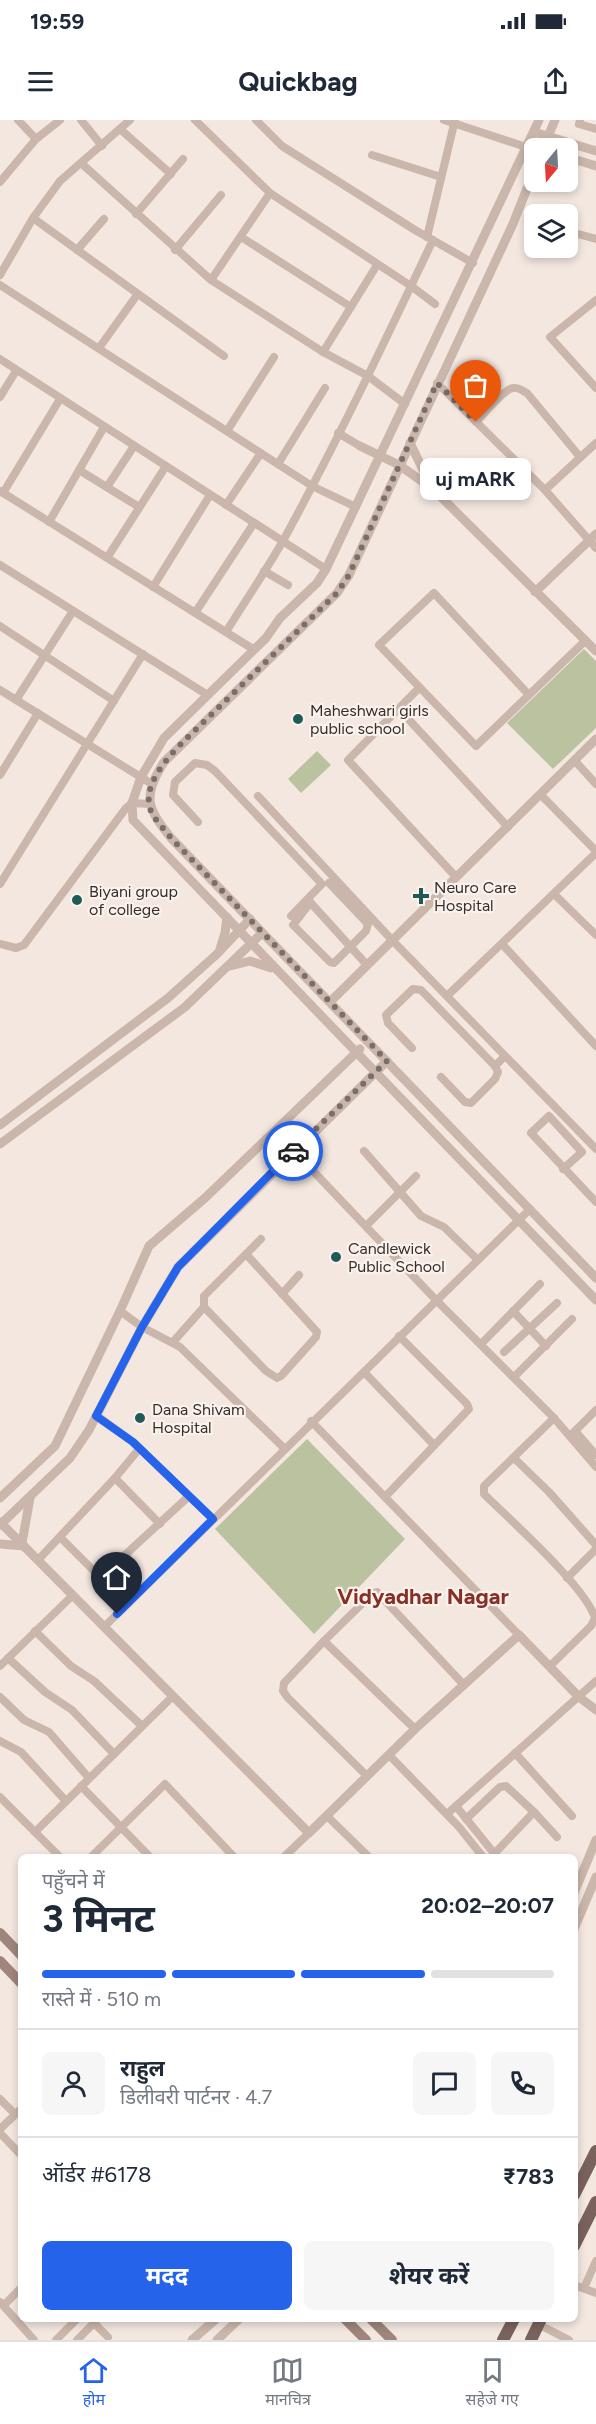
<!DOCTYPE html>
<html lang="hi">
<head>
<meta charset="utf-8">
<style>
  body { margin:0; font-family:Figtree,"Noto Sans Devanagari",sans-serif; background:#f6f6f7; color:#1f2937; height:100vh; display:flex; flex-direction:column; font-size:22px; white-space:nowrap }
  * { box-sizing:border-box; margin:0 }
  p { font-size:20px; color:#747a83 }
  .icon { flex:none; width:33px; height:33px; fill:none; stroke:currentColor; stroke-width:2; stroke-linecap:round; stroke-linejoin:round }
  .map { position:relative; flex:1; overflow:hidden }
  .details { position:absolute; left:18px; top:1734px; width:560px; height:468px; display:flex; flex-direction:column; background:#fff; border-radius:9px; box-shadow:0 3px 9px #0003 }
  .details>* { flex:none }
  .needle { width:39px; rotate:198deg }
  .tools { position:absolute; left:524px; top:18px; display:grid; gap:12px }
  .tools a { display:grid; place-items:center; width:54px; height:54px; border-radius:9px; background:#fff; box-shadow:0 3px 9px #0003; font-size:30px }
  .pin { position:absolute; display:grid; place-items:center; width:51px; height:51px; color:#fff; margin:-62px -26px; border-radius:50% 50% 50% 0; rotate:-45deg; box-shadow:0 0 6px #0007 }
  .pin .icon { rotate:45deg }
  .courier { position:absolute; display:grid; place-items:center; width:60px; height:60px; margin:-30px; border:4px solid #2563eb; border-radius:50%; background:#fff; color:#222; box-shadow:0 2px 8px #0007 }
  .bubble { position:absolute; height:42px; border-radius:9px; background:#fff; box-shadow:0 3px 9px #0003; font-size:20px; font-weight:700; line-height:42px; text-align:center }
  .overview em { font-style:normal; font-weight:700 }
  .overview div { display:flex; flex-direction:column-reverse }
  .overview { display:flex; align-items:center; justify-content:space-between; height:102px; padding:0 24px }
  h1 { font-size:39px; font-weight:700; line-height:45px }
  .bar { display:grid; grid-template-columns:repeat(4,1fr); gap:9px 6px; align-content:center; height:72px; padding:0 24px }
  .bar i { height:8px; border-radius:4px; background:#e0e1e3 }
  .bar .on { background:#2563eb }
  .bar p { grid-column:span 4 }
  .line { display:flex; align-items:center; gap:15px; padding:0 24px; border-top:2px solid #e0e1e3 }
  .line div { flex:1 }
  .round { display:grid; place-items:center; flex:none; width:63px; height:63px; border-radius:9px; background:#f6f6f7 }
  .primary-button { display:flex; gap:12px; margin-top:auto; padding:12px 24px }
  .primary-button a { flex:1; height:69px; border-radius:9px; background:#2563eb; color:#fff; font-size:24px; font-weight:700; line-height:69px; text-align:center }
  .primary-button a+a { background:#f6f6f7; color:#1f2937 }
  .status { display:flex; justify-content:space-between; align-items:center; height:42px; padding:0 30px; background:#fff; direction:ltr }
  .status svg { height:16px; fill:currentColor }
  header { display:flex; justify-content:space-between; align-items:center; height:78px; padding:0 24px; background:#fff; font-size:27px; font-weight:700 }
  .dock { display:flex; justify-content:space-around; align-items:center; height:84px; border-top:2px solid #e0e1e3; background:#fff; font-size:16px; color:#747a83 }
  .dock a { display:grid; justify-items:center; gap:3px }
  .dock .on { color:#2563eb }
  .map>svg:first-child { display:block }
</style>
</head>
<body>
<div class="status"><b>19:59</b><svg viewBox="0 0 49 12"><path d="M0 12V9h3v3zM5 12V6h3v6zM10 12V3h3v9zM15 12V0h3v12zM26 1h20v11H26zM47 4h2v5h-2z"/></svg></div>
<header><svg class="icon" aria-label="menu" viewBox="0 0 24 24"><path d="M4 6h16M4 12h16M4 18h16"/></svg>Quickbag<svg class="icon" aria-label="share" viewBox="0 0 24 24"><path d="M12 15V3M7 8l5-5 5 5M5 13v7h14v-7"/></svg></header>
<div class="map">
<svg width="596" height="2220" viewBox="0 0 596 2220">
  <rect width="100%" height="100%" fill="#f3e7e0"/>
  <!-- green -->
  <g fill="#bbc29f">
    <polygon points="584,529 596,541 596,608 553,649 507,603"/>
    <polygon points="317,631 331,645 301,673 288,659"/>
    <polygon points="307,1319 405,1419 314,1514 215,1409"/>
  </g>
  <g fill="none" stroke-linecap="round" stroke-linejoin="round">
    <!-- minor -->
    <g stroke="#cbb6ab" stroke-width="8">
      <polyline points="81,0 102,26"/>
      <polyline points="195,0 270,73 411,166 435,184"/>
      <polyline points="256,0 282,26 415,110 473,143"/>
      <polyline points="444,0 526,27"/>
      <polyline points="580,0 579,4 596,9"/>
      <polyline points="120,9 171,54"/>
      <polyline points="36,19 60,0"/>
      <polyline points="372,35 441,57"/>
      <polyline points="81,43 211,160 323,232 368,256 405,284"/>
      <polyline points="0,62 36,19 18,0"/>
      <polyline points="136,94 183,39"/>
      <polyline points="33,98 224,236"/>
      <polyline points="567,111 596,119"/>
      <polyline points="241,117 351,187"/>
      <polyline points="427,117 455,0"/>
      <polyline points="77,130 104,99"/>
      <polyline points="175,130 221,75"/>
      <polyline points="0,155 33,98 60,61 130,0"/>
      <polyline points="211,160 270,73"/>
      <polyline points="0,165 312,366 356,387"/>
      <polyline points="596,180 550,217 596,268"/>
      <polyline points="99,228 137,175"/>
      <polyline points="323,232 377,145"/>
      <polyline points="0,239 326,449"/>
      <polyline points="437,263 545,370 596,323"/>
      <polyline points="0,277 16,251"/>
      <path d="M 476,302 C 484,294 504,269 513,268 C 518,267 523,271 527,273 L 580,337"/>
      <polyline points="227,311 274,237"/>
      <polyline points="338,313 360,326"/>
      <polyline points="278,344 325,268"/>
      <polyline points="79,350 139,387"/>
      <polyline points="107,367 134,326"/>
      <polyline points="545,370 596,428"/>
      <polyline points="0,371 253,529"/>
      <polyline points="3,373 60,279"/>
      <polyline points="226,385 261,333"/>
      <polyline points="49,402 104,307"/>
      <polyline points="107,438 166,346"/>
      <polyline points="0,445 206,574"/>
      <polyline points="264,451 288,465"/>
      <polyline points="153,467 210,375"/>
      <polyline points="195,493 254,403"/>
      <polyline points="0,506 114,581"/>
      <path d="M 226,512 C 245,481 266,451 284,419 C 337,322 385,221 433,120"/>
      <polyline points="419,568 348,640 456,757"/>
      <polyline points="0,570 152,664"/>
      <polyline points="529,575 434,473 379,525 476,626 585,521"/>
      <polyline points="16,580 73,491"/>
      <polyline points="399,589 508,707"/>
      <polyline points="575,641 596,664"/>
      <polyline points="0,655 38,593"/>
      <polyline points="541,675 596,731"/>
      <polyline points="258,676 392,820 596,1029"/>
      <polyline points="198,702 173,675 175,662 195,643 207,645 215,651 322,764 291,796"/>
      <polyline points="0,764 143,534"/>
      <polyline points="554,774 596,815"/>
      <polyline points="310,782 367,845"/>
      <polyline points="310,783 293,805 330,842 334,843 366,811 368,804 329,763"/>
      <polyline points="0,824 16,828 24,825 126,688 132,683 150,684"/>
      <polyline points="502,824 596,926"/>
      <polyline points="447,876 596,733"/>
      <polyline points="412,928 388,903 386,895 413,869 421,870 495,946"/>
      <polyline points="441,957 465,982 471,983 495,959 498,952 495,946 505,936"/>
      <polyline points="294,1031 436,1180 554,1298 596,1347"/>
      <polyline points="364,1031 421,1096 444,1107 477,1139"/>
      <polyline points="563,1049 582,1032 549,996 531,1013 596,1082"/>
      <polyline points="366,1106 416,1056"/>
      <polygon points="246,1134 317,1212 316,1217 281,1256 277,1258 266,1251 204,1187 204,1176"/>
      <polyline points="246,1134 261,1119"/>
      <polyline points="282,1174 299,1155"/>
      <polyline points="120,1191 142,1207 180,1227 284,1328"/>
      <polyline points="513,1191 546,1226"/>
      <polyline points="173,1222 204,1187"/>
      <polyline points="481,1224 540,1164"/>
      <polyline points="504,1232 557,1183"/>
      <polyline points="364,1252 434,1325"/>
      <polyline points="514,1257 572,1199"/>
      <polyline points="96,1295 133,1322 213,1399"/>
      <polyline points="311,1301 519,1515"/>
      <polyline points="575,1311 596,1335"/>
      <polyline points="570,1316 596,1290"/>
      <polyline points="514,1338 549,1372 596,1425"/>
      <polyline points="115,1358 139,1329"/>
      <polyline points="385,1377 469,1289 467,1284 399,1216"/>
      <polyline points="60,1417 111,1468"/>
      <polyline points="38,1440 115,1358 160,1404"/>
      <polyline points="101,1457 188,1377"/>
      <polyline points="567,1458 596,1429"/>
      <polyline points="104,1507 530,1089"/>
      <polyline points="35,1511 71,1546 94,1561 142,1606"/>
      <polyline points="324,1521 372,1474 377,1472 464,1565"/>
      <polyline points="8,1538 45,1572 72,1590 114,1634"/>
      <polyline points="0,1546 73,1475"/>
      <path d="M 550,1546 L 591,1506 L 595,1498 C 586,1467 510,1400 484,1374 L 484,1366 L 554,1298"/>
      <polyline points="0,1577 24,1600 49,1612 89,1658"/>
      <polyline points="0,1621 21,1632 65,1680"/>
      <polyline points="515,1633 572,1696"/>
      <polyline points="389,1635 459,1707 483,1737"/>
      <polyline points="367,1656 288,1578 283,1571 284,1563 324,1521 415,1609"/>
      <polyline points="81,1666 150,1737"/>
      <polyline points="0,1677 60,1737"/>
      <polyline points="456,1686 497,1737"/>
      <polyline points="447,1694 596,1561"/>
      <polyline points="327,1696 369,1737"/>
      <polyline points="466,1699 500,1667 506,1666 534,1692 557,1717"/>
      <polyline points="35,1712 173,1576"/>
      <polyline points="494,1734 534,1692"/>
      <polyline points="91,1737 165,1664 234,1737"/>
      <polyline points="284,1737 309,1713"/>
      <polyline points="0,1979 15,1994"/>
      <polyline points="0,2009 21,1989"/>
      <polyline points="0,2013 21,2035"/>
      <polyline points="574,2165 596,2173"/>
      <polyline points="584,2168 596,2141"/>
      <polyline points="0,2182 34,2220"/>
      <polyline points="4,2185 21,2168"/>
      <polyline points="94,2203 108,2217"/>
      <polyline points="538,2204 569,2220"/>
      <polyline points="56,2220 77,2199"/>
      <polyline points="77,2220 98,2199"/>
    </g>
    <!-- tertiary -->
    <g stroke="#cbb6ab" stroke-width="9">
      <path d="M 539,0 L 326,449 L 317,463 L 280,498 L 266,518 L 164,618 L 141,657 L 132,683 L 133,700 C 287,861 441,1020 596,1180"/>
      <polyline points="534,12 596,31"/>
      <polyline points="543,28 555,0"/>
      <polyline points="567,37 596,46"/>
      <path d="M 534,51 L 512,106 L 349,455 L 337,473 L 164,642 C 142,677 147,688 171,718 L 596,1158"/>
      <polyline points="410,323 431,366"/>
      <polyline points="360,326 399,345 433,369 596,531"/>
      <polyline points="535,472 596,414"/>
      <polyline points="220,829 225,813 227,797"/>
      <polyline points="230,846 250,841 271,848"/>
      <polyline points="330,882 596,619"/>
      <polyline points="0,1005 168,878 217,834 250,799"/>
      <polyline points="0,1024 185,887 262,813"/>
      <polyline points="0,1378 55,1326 120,1191 149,1126 205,1078 360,929"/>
      <polyline points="0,1402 309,1713 415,1609 519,1515 579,1577 596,1590"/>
      <polyline points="0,1405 70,1338 89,1310 142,1207 178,1147 387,941"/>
      <polyline points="22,1423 30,1378"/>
      <polyline points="0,1424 24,1426"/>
      <polyline points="574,1773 596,1720"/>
      <polyline points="574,1809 596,1757"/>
      <polyline points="192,2220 216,2199"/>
      <polyline points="217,2220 239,2199"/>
    </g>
    <!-- secondary -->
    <g stroke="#9f857c" stroke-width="10">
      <polyline points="0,1813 21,1835"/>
      <polyline points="0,1841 21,1863"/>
      <polyline points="345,2199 366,2220"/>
      <polyline points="371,2199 392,2220"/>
    </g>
    <!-- primary -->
    <g stroke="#7a625c" stroke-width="12">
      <polyline points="574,2075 596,2031"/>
      <polyline points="574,2126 596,2082"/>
      <polyline points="503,2220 514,2199"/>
      <polyline points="531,2220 541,2199"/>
    </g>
  </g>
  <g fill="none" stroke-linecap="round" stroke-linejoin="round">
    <!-- done -->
    <path stroke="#7a6e6a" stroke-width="6" stroke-dasharray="0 10.8" d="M 293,1031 L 387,941 L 171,718 C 165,710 158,703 153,695 C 138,670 166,639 182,623 L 337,473 L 349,455 L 437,263 L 476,302"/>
    <!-- route -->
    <polyline stroke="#2563eb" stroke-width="8" points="117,1494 213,1399 133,1322 96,1296 142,1207 178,1147 293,1031"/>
  </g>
  <!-- markers -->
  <g fill="#205a56" stroke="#faf2ec" stroke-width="2">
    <circle cx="298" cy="599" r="6"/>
    <path d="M418 767h6v6h6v6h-6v6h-6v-6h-6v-6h6z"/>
    <circle cx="77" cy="780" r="6"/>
    <circle cx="336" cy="1137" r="6"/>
    <circle cx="140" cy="1298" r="6"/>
  </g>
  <g text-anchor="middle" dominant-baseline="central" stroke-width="4.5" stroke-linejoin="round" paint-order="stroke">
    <!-- poi labels -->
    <g font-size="16" fill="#392d2a" stroke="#faf2ec" text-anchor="start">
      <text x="310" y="590">Maheshwari girls<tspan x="310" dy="18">public school</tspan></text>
      <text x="434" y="767">Neuro Care<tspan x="434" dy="18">Hospital</tspan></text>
      <text x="89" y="771">Biyani group<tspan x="89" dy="18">of college</tspan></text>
      <text x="348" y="1128">Candlewick<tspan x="348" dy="18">Public School</tspan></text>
      <text x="152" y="1289">Dana Shivam<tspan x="152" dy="18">Hospital</tspan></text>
    </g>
    <!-- district labels -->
    <g font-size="22" font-weight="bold" fill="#862f25" stroke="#faf2ec">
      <text x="423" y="1476">Vidyadhar Nagar</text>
    </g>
  </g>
</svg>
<div class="tools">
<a><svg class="needle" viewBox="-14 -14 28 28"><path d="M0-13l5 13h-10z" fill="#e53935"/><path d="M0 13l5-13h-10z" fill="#747a83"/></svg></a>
<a><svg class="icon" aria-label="layers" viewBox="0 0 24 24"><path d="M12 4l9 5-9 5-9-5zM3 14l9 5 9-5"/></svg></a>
</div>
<div class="pin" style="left:476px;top:302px;background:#ea580c"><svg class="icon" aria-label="bag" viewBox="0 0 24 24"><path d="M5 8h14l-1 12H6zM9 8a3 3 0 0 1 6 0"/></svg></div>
<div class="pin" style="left:117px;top:1494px;background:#1f2937"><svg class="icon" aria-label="home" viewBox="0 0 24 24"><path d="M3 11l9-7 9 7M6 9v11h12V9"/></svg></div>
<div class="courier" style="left:293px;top:1031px"><svg class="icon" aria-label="car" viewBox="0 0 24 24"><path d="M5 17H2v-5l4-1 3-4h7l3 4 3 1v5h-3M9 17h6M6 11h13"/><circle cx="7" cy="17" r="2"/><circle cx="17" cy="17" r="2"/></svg></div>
<div class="bubble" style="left:420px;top:338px;width:111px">uj mARK</div>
<section class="details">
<div class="overview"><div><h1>3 मिनट</h1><p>पहुँचने में</p></div><em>20:02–20:07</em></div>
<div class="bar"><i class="on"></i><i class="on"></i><i class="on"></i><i></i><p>रास्ते में · 510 m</p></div>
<div class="line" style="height:108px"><a class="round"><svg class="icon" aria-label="person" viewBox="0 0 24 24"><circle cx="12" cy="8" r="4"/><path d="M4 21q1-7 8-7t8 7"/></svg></a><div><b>राहुल</b><p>डिलीवरी पार्टनर · 4.7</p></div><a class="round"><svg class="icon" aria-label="chat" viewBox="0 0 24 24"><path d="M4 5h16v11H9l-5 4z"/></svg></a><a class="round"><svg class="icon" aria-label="phone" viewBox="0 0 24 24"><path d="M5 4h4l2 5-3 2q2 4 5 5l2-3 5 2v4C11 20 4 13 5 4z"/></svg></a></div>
<div class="line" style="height:78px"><div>ऑर्डर #6178</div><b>₹783</b></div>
<div class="primary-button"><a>मदद</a><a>शेयर करें</a></div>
</section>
</div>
<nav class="dock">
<a class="on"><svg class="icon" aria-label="home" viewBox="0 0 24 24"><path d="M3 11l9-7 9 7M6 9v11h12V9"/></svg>होम</a>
<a><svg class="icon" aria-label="map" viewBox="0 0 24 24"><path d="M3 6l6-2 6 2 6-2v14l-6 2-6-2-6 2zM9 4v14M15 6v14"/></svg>मानचित्र</a>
<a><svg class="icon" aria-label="saved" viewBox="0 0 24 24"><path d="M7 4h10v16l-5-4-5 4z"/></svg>सहेजे गए</a>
</nav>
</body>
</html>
